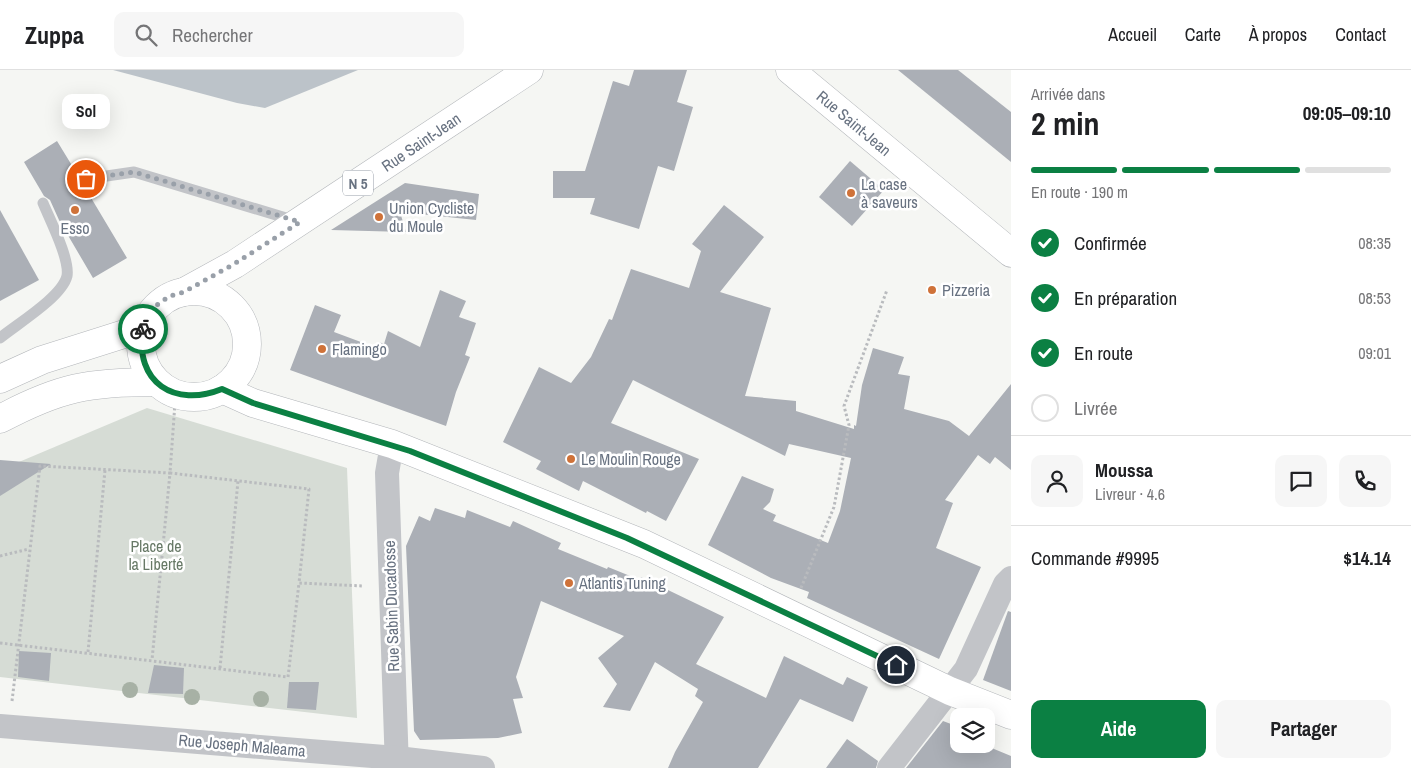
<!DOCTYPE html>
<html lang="fr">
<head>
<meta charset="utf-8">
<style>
  body { margin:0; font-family:"Archivo Narrow",sans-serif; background:#f6f6f6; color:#202124; height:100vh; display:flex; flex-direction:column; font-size:19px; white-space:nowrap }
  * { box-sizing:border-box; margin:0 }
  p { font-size:16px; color:#757577 }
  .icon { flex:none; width:28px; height:28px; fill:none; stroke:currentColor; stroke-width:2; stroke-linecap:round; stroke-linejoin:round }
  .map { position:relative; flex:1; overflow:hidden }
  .sheet { display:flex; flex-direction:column; background:#fff; width:400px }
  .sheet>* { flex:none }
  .buttons { position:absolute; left:950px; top:638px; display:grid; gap:10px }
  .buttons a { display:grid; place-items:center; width:45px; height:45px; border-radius:10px; background:#fff; box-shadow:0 5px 20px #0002; font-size:25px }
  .pin { position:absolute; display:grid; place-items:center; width:42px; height:42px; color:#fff; margin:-21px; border:2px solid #fff; border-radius:50%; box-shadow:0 1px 5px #0007 }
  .courier { position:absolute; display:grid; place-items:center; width:50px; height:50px; margin:-25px; border:4px solid #0b8043; border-radius:50%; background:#fff; color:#222; box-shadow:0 1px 6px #0007 }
  .bubble { position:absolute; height:35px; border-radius:10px; background:#fff; box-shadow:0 5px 20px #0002; font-size:16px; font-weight:800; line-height:35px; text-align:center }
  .summary em { font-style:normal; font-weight:800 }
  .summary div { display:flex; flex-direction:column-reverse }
  .summary { display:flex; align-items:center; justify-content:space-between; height:85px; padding:0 20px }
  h1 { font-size:32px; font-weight:800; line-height:38px }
  .bar { display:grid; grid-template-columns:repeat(4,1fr); gap:8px 5px; align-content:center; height:60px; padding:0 20px }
  .bar i { height:6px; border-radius:4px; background:#e0e0e0 }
  .bar .selected { background:#0b8043 }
  .bar p { grid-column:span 4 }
  .line { display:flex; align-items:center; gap:12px; padding:0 20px; border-top:1px solid #e0e0e0 }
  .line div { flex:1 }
  .round { display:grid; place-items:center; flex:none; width:52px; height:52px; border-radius:10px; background:#f6f6f6 }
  ol { padding:0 20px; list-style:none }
  li { display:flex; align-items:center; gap:15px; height:55px }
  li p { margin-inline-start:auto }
  li .icon { padding:5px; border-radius:50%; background:#0b8043; color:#fff; stroke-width:4 }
  li:last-child { color:#757577 }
  li i { width:28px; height:28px; border:2px solid #e0e0e0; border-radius:50% }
  .action { display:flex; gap:10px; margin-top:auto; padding:10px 20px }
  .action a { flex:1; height:58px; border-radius:10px; background:#0b8043; color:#fff; font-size:20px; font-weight:800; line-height:58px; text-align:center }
  .action a+a { background:#f6f6f6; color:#202124 }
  header { display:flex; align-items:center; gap:30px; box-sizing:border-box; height:70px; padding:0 25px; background:#fff; border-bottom:1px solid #e0e0e0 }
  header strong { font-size:24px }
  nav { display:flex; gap:28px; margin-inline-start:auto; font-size:18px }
  .search { width:350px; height:45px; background:#f6f6f6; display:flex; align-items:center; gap:12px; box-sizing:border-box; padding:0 18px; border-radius:10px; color:#757577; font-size:19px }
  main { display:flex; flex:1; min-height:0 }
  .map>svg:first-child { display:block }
</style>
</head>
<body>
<header>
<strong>Zuppa</strong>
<div class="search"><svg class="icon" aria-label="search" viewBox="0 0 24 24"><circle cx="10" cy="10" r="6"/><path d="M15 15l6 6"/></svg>Rechercher</div>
<nav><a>Accueil</a><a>Carte</a><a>À propos</a><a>Contact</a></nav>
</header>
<main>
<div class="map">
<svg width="1011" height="698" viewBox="0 0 1011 698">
  <rect width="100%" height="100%" fill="#f5f6f3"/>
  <!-- green -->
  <polygon fill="#d6dcd5" points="147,338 347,398 357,648 0,607 0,400"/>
  <!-- water -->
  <polygon fill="#bcc3c9" points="113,0 358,0 265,38 237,33"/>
  <!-- building -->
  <g fill="#abafb6">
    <polygon points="634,0 687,0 677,32 693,37 674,101 658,96 639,159 590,144 595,128 553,128 553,101 585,101 613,11 629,16"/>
    <polygon points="898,0 958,0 1011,42 1011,92"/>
    <polygon points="57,71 79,107 80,113 84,116 127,188 93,208 59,150 50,130 44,126 24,92"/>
    <polygon points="850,91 884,120 852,156 819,127"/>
    <polygon points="405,113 479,124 476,150 400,142 406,162 331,160"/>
    <polygon points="724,135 764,167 720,222 771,238 745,326 796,331 796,341 854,359 854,355 856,356 862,315 873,278 904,287 898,304 910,306 904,339 949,351 969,366 1011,314 1011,400 995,387 990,394 978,385 945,430 953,433 936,478 981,497 939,589 807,528 809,522 771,508 708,475 742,406 774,419 770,432 763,439 776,445 773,451 828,473 840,441 851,388 789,374 785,386 633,310 611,353 699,389 666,451 647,441 646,443 583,411 579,421 536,399 541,391 503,372 539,297 571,313 591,287 609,249 612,250 631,199 689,218 701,181 692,174"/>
    <polygon points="0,140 39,210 0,231"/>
    <polygon points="440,220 466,231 459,247 476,253 465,285 470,287 456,322 446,356 290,300 315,235 341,245 334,262 377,278 379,272 384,274 388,261 420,277"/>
    <polygon points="0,390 51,394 0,426"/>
    <polygon points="435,438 465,448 467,440 510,457 513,451 561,473 558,479 607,499 608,497 640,510 641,507 724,547 696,594 766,628 784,586 843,615 847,607 868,617 853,652 800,629 758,698 668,698 675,682 703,632 695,626 698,619 655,592 630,641 603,637 617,614 598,588 624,566 541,531 516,607 523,628 513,629 522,663 498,668 420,670 414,661 406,476 419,446 430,451"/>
    <polygon points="1008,541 1011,542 1011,621 983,610"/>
    <polygon points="19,581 51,583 49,611 18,607"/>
    <polygon points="154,595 184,598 183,624 148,623"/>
    <polygon points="289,612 319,612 316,640 287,638"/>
    <polygon points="943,651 959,657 959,674 982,674 1011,686 1011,698 906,698"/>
    <polygon points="847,669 878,691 876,698 826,698"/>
  </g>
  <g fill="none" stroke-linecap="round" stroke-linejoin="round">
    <defs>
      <g id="primary">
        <polyline points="790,0 1011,183"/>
        <circle cx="194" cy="274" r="53"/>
        <polyline points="184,222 235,194 529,0"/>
        <polyline points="0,309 42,290 143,258"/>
        <polyline points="222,319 253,333 392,374 644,474 950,621 1011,645"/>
        <path d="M 0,349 C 60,317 89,312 156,312"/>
      </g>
    </defs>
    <!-- primary casing -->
    <use href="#primary" stroke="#b3b6ba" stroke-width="29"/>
    <!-- path -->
    <g stroke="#b9bbbe" stroke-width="3" stroke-dasharray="2.5 2.5" stroke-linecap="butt">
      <polyline points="175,333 170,403 309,419 299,513 363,516"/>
      <polyline points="0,486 29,479"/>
      <polyline points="801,518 834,437 849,355 844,336 887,220"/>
      <polyline points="0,573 288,607 299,513"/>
      <polyline points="88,582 105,400"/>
      <polyline points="220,598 238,411"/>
      <polyline points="12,631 40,396 170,403 152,590"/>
    </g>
    <!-- lane -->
    <g stroke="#c2c4c8" stroke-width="11">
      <polyline points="86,109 134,102 296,151"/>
      <path d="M 0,268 C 17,254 62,227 67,206 C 70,189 50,150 43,133"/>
    </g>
    <!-- street -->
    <g stroke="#c2c4c8" stroke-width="24">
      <polyline points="392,374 387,403 397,698"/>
      <polyline points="0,656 397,688 483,698"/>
      <polyline points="889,698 966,599 1005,514 1011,508"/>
    </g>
    <!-- primary -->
    <use href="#primary" stroke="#fff" stroke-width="28"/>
  </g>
  <!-- trees -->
  <g fill="#a7b1a5">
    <circle cx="130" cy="620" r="8"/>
    <circle cx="192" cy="627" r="8"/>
    <circle cx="261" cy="629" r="8"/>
  </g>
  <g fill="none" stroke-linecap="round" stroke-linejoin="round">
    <!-- done -->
    <polyline stroke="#99a0a9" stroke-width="5" stroke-dasharray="0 9" points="86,109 134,102 300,152 234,194 184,222 170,226 158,234 149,245 143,259"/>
    <!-- route -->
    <path stroke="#0b8043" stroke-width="6" d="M 143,259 C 134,313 175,338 222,319 L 253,333 L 410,381 L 627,468 L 896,595"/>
  </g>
  <!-- markers -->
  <g fill="#cf7239" stroke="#fff" stroke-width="2">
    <circle cx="851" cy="123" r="5"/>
    <circle cx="75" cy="140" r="5"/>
    <circle cx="379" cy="147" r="5"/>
    <circle cx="932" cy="220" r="5"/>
    <circle cx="322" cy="279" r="5"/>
    <circle cx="571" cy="389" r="5"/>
    <circle cx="569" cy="513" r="5"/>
  </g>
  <g text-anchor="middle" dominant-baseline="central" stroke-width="5" stroke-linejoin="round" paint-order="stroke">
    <!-- shield labels -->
    <rect fill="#fff" stroke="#959ca7" stroke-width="1" x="343" y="100.5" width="30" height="25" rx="4"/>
    <g font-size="15" font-weight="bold" fill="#687281">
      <text x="358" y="113">N 5</text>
    </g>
    <!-- street labels -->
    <g font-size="16" fill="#687281" stroke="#fff">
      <text transform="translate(854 53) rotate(40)">Rue Saint-Jean</text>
      <text transform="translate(421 72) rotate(-34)">Rue Saint-Jean</text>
      <text transform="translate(391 536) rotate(-92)">Rue Sabin Ducadosse</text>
      <text transform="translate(242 675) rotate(5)">Rue Joseph Maleama</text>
    </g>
    <!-- poi labels -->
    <g font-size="16" fill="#687281" stroke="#fff" text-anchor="start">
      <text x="861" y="114">La case<tspan x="861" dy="18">à saveurs</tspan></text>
      <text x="389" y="138">Union Cycliste<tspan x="389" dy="18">du Moule</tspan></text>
      <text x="75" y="158" text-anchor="middle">Esso</text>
      <text x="942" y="220">Pizzeria</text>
      <text x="332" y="279">Flamingo</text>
      <text x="581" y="389">Le Moulin Rouge</text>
      <text x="579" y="513">Atlantis Tuning</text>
    </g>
    <!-- park labels -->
    <g font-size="16" fill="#677966" stroke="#fff">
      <text x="156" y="476">Place de<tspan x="156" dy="18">la Liberté</tspan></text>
    </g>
  </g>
</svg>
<div class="buttons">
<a><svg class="icon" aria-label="layers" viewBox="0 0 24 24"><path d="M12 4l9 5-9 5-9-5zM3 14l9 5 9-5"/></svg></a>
</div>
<div class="pin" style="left:86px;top:109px;background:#ea580c"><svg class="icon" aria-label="bag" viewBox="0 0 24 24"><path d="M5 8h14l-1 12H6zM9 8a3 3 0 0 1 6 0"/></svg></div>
<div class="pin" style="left:896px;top:595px;background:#1f2937"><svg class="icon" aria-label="home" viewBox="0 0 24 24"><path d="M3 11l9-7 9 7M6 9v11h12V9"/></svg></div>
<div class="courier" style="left:143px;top:259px"><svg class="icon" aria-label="bike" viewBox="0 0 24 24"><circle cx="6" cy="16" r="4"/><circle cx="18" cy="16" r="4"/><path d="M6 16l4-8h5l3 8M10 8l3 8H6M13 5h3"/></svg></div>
<div class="bubble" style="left:62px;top:24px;width:48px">Sol</div>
</div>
<section class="sheet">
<div class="summary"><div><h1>2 min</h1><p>Arrivée dans</p></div><em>09:05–09:10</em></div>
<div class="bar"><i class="selected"></i><i class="selected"></i><i class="selected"></i><i></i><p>En route · 190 m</p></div>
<ol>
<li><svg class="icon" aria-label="check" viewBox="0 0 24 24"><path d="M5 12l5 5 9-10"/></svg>Confirmée<p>08:35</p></li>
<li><svg class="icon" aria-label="check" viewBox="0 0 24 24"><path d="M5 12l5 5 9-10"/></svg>En préparation<p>08:53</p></li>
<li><svg class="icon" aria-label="check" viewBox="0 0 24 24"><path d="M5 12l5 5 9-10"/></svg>En route<p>09:01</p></li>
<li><i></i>Livrée</li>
</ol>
<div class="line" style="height:90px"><a class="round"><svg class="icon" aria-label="person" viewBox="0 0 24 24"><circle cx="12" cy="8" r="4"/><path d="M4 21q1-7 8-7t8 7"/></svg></a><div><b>Moussa</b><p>Livreur · 4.6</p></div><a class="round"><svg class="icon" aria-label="chat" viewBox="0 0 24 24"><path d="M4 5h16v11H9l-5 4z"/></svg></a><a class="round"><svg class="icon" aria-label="phone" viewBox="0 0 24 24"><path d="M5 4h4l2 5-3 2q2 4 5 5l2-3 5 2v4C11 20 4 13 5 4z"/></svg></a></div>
<div class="line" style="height:65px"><div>Commande #9995</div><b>$14.14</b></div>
<div class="action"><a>Aide</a><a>Partager</a></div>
</section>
</main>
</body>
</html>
